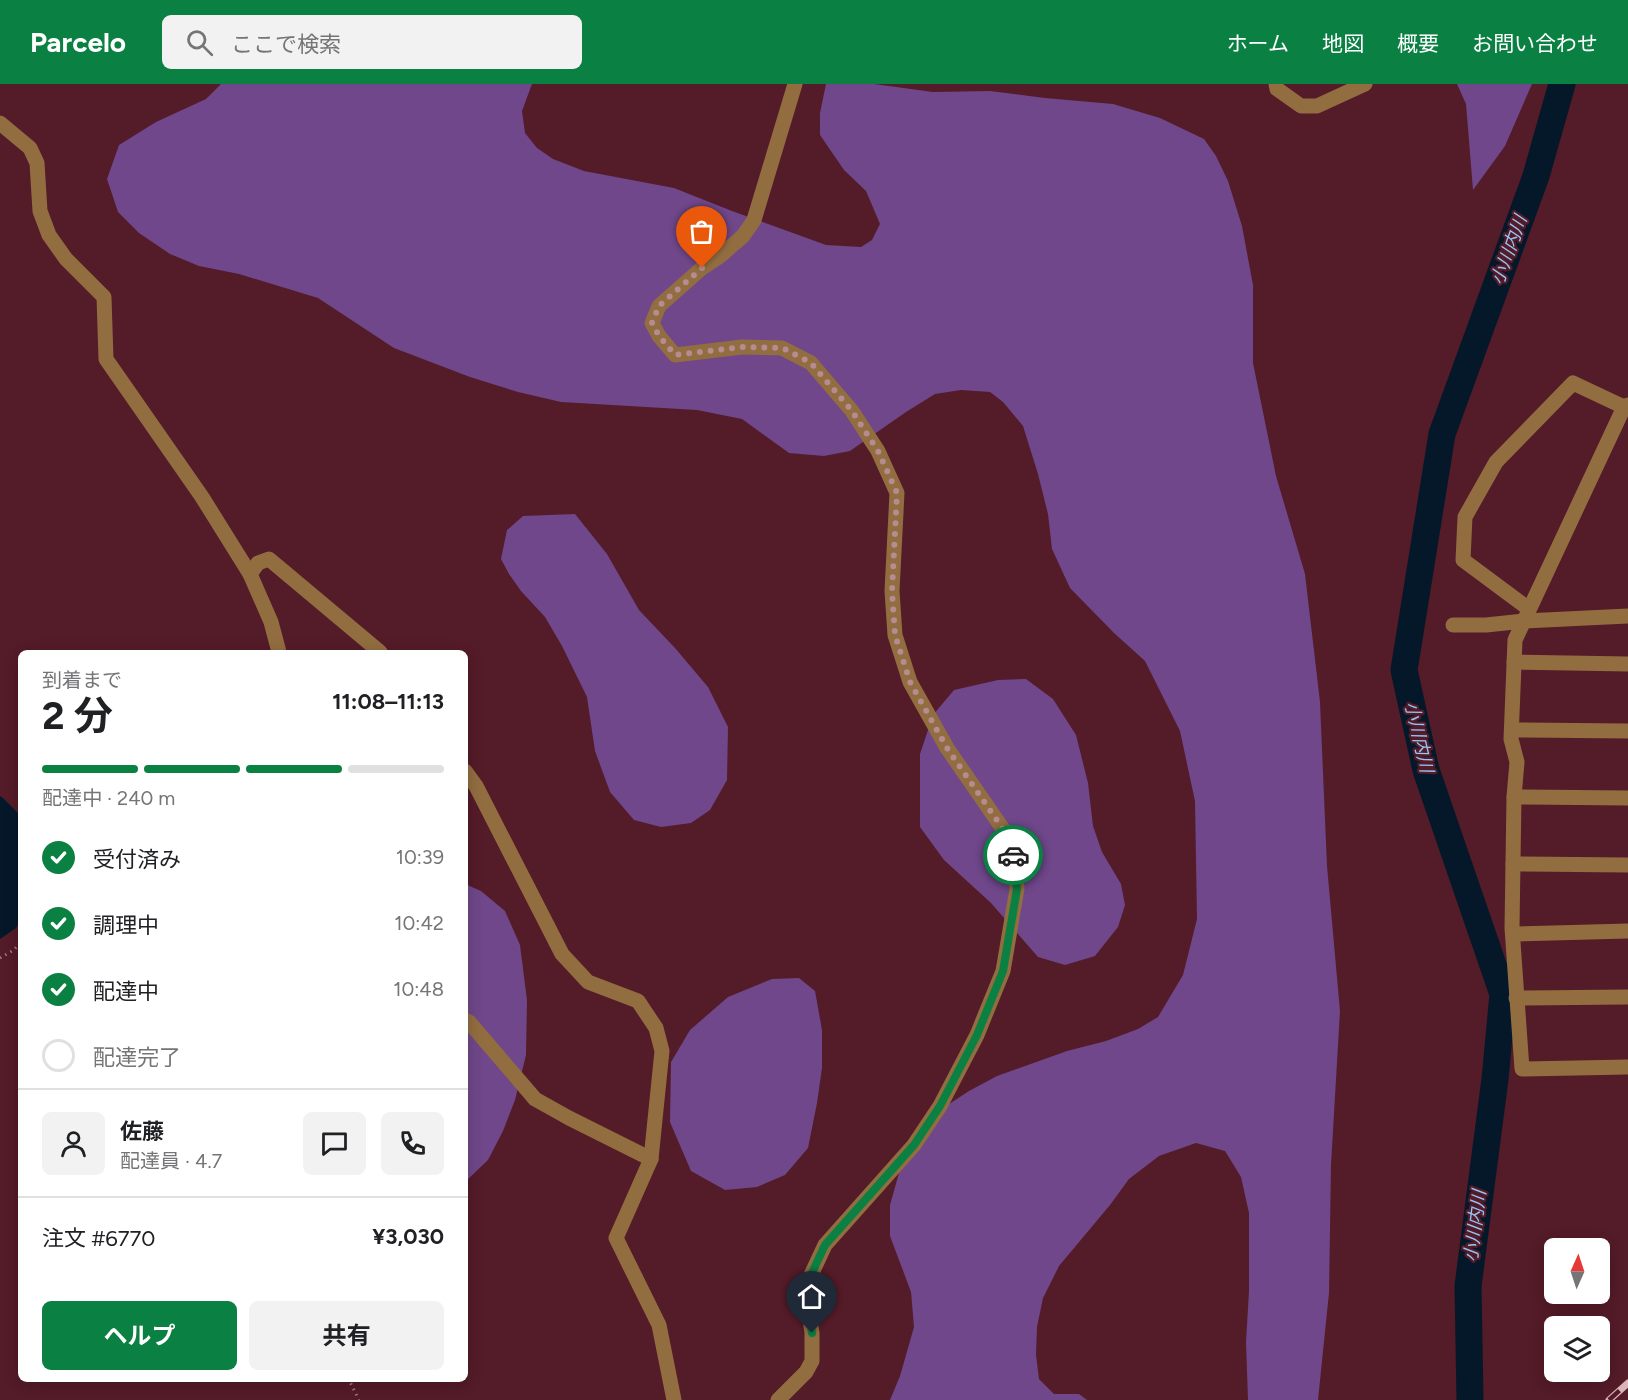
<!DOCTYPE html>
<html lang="ja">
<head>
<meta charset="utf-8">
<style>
  body { margin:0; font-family:Figtree,"Noto Sans JP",sans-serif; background:#f2f2f2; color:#202124; height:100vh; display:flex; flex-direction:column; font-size:22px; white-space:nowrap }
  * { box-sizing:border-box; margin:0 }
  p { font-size:20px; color:#757577 }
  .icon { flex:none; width:33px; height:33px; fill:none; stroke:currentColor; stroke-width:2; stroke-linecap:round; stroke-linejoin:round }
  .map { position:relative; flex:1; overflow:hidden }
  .panel { position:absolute; left:18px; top:566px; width:450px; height:732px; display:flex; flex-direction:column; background:#fff; border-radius:9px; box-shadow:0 3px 15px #0003 }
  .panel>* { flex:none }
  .needle { width:39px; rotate:3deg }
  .controls { position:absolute; left:1544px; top:1154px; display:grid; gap:12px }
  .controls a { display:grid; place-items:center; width:66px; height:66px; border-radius:9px; background:#fff; box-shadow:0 3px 15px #0003; font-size:30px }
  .pin { position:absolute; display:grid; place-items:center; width:51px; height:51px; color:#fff; margin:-62px -26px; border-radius:50% 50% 50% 0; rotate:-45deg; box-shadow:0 0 6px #0007 }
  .pin .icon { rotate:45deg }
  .courier { position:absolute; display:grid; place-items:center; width:60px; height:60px; margin:-30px; border:4px solid #0b8043; border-radius:50%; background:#fff; color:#222; box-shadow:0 2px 8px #0007 }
  .head em { font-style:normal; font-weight:700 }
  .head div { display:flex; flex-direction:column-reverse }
  .head { display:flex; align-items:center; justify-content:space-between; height:102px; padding:0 24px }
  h1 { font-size:39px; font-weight:700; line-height:45px }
  .bar { display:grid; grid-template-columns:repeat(4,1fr); gap:9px 6px; align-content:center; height:72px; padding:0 24px }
  .bar i { height:8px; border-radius:4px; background:#e0e0e0 }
  .bar .selected { background:#0b8043 }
  .bar p { grid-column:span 4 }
  .line { display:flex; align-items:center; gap:15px; padding:0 24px; border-top:2px solid #e0e0e0 }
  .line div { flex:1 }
  .round { display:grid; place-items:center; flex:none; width:63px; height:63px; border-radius:9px; background:#f2f2f2 }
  ol { padding:0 24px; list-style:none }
  li { display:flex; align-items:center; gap:18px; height:66px }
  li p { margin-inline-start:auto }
  li .icon { padding:6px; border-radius:50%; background:#0b8043; color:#fff; stroke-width:4 }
  li:last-child { color:#757577 }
  li i { width:33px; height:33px; border:3px solid #e0e0e0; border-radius:50% }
  .cta { display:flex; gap:12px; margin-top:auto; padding:12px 24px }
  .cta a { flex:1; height:69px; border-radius:9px; background:#0b8043; color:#fff; font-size:24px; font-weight:700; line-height:69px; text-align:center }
  .cta a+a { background:#f2f2f2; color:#202124 }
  header { display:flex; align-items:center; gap:36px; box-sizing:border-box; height:84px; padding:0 30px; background:#0b8043; color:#fff }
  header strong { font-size:28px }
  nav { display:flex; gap:33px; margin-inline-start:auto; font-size:21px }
  .search { width:420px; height:54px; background:#f2f2f2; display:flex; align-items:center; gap:15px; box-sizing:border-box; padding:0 21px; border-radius:9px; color:#757577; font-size:22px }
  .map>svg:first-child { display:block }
</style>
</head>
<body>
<header>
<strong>Parcelo</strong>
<div class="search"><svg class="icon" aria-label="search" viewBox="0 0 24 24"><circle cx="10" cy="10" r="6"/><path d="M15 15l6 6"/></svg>ここで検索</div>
<nav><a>ホーム</a><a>地図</a><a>概要</a><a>お問い合わせ</a></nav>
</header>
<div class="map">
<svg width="1628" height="1316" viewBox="0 0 1628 1316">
  <rect width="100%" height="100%" fill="#541b28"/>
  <!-- forest -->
  <g fill="#6f478a">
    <polygon points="221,0 532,0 522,27 525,49 537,64 553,75 584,87 674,104 732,127 826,161 861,163 872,156 880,140 866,107 844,86 820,51 820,29 826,0 874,0 933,8 990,7 1045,14 1113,20 1160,34 1204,55 1216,72 1228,97 1242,142 1253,201 1253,279 1276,392 1305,490 1320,618 1327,782 1340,927 1331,1081 1329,1209 1318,1316 1248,1316 1246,1258 1249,1207 1249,1129 1241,1093 1225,1067 1196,1059 1159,1072 1129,1095 1110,1121 1059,1182 1043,1214 1037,1243 1036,1271 1039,1295 1054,1310 1079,1310 1087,1316 890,1316 900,1292 914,1243 911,1208 890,1152 890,1121 899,1089 919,1051 943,1024 969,1007 997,992 1067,967 1106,957 1138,945 1158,933 1183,891 1197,835 1195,717 1180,647 1145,577 1114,549 1070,504 1052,465 1048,430 1038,390 1023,342 1003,318 990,308 961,306 935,310 906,328 850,367 824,372 789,369 742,335 697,326 561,318 518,308 470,293 394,264 318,214 239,190 199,182 170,170 139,149 118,128 107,95 119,61 156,38 206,15"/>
    <polygon points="1457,0 1532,0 1505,62 1473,106 1466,20"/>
    <polygon points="575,430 607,470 639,526 675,564 708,603 728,643 727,696 710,726 691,739 661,743 634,736 610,708 595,667 587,613 562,562 545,533 521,507 509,490 501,475 507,446 523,432"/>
    <polygon points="1026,595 1053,615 1076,651 1088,699 1093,742 1102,768 1121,800 1125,821 1118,843 1095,872 1065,881 1038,873 991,819 944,776 920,743 920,670 933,631 954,606 998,596"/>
    <polygon points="465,800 481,807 505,827 520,861 527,916 526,971 515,1016 503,1047 488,1076 465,1098"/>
    <polygon points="799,894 815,907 822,946 822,984 817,1019 808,1064 785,1091 757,1103 725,1106 691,1087 670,1038 671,978 690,946 728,913 772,895"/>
  </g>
  <!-- water -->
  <polygon fill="#05182a" points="0,712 3,714 21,732 21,836 16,844 0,855"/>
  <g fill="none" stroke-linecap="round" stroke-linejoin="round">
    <!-- river -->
    <polyline stroke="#05182a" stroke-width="27" points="1470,1316 1468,1202 1495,995 1503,910 1426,686 1404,586 1442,350 1536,92 1562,0"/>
    <!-- path -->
    <g stroke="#a67880" stroke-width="3" stroke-dasharray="1.5 4.5" stroke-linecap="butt">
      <polyline points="0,874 12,867 21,859"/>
      <polyline points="348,1294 359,1316"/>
    </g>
    <!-- minor -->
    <g stroke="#926d40" stroke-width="15">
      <polyline points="1276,0 1277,5 1301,22 1317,22 1365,0"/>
      <polyline points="0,39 30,64 37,79 40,127 49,151 66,175 104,213 106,275 202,413 250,490 271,538 279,568"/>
      <polyline points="1628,321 1624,323 1515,556 1511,655 1517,678 1514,713 1512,844 1522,985 1628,983"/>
      <polyline points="250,490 258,479 269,475 380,568"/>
      <polyline points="1529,525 1463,476 1465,433 1496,378 1573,299 1624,323"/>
      <polyline points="1453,541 1486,541 1524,537 1628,532"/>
      <polyline points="1514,578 1628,580"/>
      <polyline points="1512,646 1628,647"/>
      <polyline points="465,687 476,702 562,870 588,898 638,917 656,944 662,967 651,1075 616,1154 659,1241 674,1316"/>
      <polyline points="1514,713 1628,714"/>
      <polyline points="1513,780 1628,781"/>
      <polyline points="1513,850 1628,847"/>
      <polyline points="1516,914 1628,913"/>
      <polyline points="465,936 469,938 535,1015 569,1034 651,1075"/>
      <polyline points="778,1316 806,1288 812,1277 812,1249 808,1222 811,1191 825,1161 914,1061 940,1022 977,951 1003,887 1017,805 1014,773 1003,745 947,664 910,598 895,551 892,507 897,409 878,367 852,327 811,279 782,264 742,263 675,271 659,252 652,239 659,222 702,184 720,172 743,152 754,136 795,0"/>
    </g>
    <defs>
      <polyline id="rail" points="1609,1316 1628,1299"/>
    </defs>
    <!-- rail casing -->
    <use href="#rail" stroke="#dab4b9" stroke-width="7"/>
    <!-- rail -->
    <use href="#rail" stroke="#541b28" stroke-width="4.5" stroke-dasharray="14" stroke-linecap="butt"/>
  </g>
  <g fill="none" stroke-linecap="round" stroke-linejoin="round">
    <!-- done -->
    <polyline stroke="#b68b92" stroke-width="6" stroke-dasharray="0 10.8" points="702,184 659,222 652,239 659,252 675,271 742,263 783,264 811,279 852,327 878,367 897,409 892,507 895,551 910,598 947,664 1003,745 1013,771"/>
    <!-- route -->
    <polyline stroke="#0b8043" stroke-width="8" points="812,1249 808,1222 811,1191 825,1161 914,1061 940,1022 977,951 1003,887 1017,805 1013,771"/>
  </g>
  <g text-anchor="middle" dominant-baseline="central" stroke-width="4.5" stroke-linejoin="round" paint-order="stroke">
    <!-- water labels -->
    <g font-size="18" font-style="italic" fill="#95c5f6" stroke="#541b28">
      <text transform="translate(1509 166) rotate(-70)">小川内川</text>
      <text transform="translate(1419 653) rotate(77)">小川内川</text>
      <text transform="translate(1475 1142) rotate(-83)">小川内川</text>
    </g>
  </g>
</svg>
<div class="controls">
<a><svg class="needle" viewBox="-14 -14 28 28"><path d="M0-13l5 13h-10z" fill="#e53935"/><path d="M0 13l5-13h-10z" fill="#757577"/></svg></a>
<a><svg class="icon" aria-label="layers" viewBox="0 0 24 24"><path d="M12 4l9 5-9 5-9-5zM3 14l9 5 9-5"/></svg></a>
</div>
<div class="pin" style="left:702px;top:184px;background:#ea580c"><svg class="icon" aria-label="bag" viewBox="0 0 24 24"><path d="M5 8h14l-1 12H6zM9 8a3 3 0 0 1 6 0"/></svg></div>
<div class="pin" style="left:812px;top:1249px;background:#1f2937"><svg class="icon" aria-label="home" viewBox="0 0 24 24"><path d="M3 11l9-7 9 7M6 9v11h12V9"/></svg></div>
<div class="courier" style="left:1013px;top:771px"><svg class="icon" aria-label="car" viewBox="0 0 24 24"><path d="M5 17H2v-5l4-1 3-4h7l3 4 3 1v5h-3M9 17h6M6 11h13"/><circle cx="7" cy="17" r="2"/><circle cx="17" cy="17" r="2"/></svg></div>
<section class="panel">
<div class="head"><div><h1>2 分</h1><p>到着まで</p></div><em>11:08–11:13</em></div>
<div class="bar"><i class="selected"></i><i class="selected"></i><i class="selected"></i><i></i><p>配達中 · 240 m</p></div>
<ol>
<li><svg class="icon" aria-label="check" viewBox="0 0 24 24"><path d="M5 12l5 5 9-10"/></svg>受付済み<p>10:39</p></li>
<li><svg class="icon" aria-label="check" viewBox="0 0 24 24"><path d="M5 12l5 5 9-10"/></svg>調理中<p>10:42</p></li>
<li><svg class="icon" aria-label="check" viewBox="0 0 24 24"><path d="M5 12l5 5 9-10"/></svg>配達中<p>10:48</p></li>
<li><i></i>配達完了</li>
</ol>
<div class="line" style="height:108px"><a class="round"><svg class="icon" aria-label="person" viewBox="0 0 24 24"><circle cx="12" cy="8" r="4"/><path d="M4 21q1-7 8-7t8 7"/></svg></a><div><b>佐藤</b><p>配達員 · 4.7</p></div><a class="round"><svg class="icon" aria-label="chat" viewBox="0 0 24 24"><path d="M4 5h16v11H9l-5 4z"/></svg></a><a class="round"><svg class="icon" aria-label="phone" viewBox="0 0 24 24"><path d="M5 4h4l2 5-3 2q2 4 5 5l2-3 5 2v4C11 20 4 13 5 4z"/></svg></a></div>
<div class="line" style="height:78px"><div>注文 #6770</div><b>¥3,030</b></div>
<div class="cta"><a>ヘルプ</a><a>共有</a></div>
</section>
</div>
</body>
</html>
